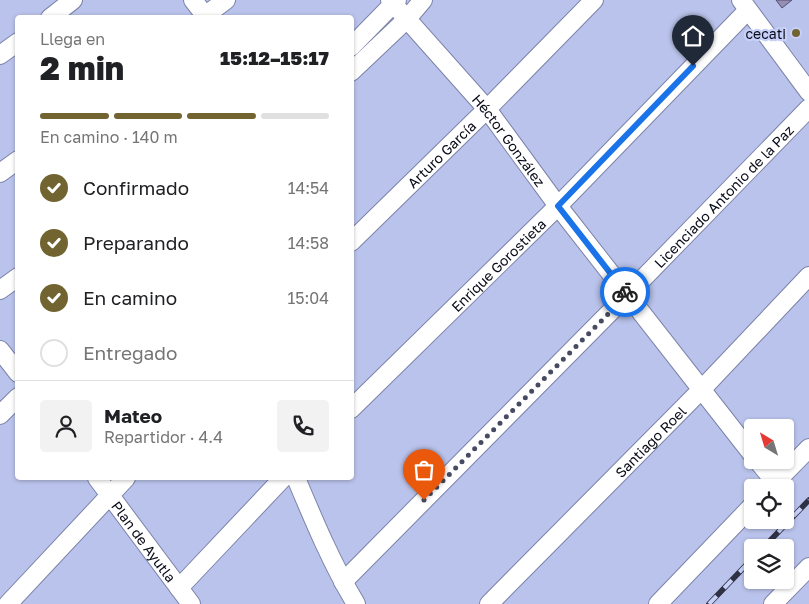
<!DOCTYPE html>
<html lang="es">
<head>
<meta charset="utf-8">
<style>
  body { margin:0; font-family:"Golos Text",sans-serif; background:#f2f2f2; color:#202124; height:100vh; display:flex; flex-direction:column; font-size:19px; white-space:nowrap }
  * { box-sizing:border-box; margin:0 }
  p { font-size:16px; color:#757577 }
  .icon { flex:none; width:28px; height:28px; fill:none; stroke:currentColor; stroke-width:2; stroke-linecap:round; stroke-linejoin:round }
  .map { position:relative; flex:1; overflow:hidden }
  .drawer { position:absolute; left:15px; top:15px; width:339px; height:465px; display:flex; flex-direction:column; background:#fff; border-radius:5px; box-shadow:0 1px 4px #0004 }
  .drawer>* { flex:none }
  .needle { width:32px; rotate:322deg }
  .buttons { position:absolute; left:744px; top:419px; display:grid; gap:10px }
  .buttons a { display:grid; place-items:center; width:50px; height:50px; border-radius:5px; background:#fff; box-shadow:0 1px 4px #0004; font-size:25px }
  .pin { position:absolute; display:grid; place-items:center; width:42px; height:42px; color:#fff; margin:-51px -21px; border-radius:50% 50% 50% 0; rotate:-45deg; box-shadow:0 0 5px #0007 }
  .pin .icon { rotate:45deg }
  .courier { position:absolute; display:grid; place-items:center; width:50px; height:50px; margin:-25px; border:4px solid #1a73e8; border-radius:50%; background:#fff; color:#222; box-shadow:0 1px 6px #0007 }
  .headline em { font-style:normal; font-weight:800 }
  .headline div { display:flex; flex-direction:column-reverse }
  .headline { display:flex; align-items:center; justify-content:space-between; height:85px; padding:0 25px }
  h1 { font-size:32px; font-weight:800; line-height:38px }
  .bar { display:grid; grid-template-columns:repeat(4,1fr); gap:8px 5px; align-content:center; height:60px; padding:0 25px }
  .bar i { height:6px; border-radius:4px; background:#e0e0e0 }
  .bar .current { background:#716431 }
  .bar p { grid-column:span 4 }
  .line { display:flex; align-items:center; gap:12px; padding:0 25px; border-top:1px solid #e0e0e0 }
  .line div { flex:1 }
  .round { display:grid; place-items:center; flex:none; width:52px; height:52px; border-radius:5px; background:#f2f2f2 }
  ol { padding:0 25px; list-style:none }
  li { display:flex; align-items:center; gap:15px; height:55px }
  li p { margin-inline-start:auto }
  li .icon { padding:5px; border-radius:50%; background:#716431; color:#fff; stroke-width:4 }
  li:last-child { color:#757577 }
  li i { width:28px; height:28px; border:2px solid #e0e0e0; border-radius:50% }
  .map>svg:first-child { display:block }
</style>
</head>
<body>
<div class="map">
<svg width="809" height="604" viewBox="0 0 809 604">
  <rect width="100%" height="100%" fill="#bac3eb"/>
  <!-- building -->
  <polygon fill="#978eb4" stroke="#574e71" points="776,0 792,0 782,8"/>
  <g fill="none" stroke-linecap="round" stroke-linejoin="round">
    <defs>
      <g id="street">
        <polyline points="193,0 207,18"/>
        <path id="s1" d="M 390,0 L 487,109 L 558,206 L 752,454"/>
        <polyline points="741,0 809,92"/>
        <polyline points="50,18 73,0"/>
        <polyline points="202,18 226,0"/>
        <polyline points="351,47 397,0"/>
        <polyline points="0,55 18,42"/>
        <polyline points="351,72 407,19 423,0"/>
        <polyline points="0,173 18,160"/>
        <path id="s2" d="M 351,242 L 487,109 L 594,0"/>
        <polyline points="0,290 18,277"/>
        <polyline points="0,350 18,373"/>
        <path id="s3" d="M 351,409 L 558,206 L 748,10"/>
        <polyline points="0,415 18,397"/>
        <polyline points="757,460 775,482"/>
        <path id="s4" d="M 97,478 L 191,604"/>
        <path d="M 296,478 C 314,521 332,564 356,604"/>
        <polyline points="770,488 809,448"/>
        <path id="s5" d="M 343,582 L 627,295 L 809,108"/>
        <polyline points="179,588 283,478"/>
        <polyline points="8,604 126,478"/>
        <path id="s6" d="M 489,604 L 702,389 L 809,276"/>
        <polyline points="658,604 752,506"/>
        <polyline points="773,604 809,567"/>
      </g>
    </defs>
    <!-- street casing -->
    <use href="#street" stroke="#7b83a9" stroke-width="20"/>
    <!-- street -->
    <use href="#street" stroke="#fff" stroke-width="18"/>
    <defs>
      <g id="rail">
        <polyline points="763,548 809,500"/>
        <polyline points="709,604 752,559"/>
      </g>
    </defs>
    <!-- rail casing -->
    <use href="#rail" stroke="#2f3245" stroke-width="5.5"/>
    <!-- rail -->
    <use href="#rail" stroke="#c7d0f9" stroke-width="4" stroke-dasharray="11" stroke-linecap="butt"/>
  </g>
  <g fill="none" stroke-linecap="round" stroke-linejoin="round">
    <!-- done -->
    <polyline stroke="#464b61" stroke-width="5" stroke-dasharray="0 9" points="424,500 627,295 625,292"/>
    <!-- route -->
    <polyline stroke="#1a73e8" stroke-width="6" points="625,292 558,206 693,66"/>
  </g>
  <!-- markers -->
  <circle fill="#716431" stroke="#c7d0f9" stroke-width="2" cx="796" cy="33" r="5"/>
  <g text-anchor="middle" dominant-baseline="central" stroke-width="4.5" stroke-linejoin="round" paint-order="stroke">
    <!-- poi labels -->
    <g font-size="14" fill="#080a17" stroke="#c7d0f9" text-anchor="end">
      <text x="786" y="33">cecati</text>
    </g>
    <!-- street labels -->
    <g font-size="14" fill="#080a17" stroke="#c7d0f9">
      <text stroke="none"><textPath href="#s1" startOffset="184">Héctor González</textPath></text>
      <text stroke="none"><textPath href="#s2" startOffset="126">Arturo García</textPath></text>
      <text stroke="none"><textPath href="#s5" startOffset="542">Licenciado Antonio de la Paz</textPath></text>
      <text stroke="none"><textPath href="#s3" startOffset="206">Enrique Gorostieta</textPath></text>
      <text stroke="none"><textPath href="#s6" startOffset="229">Santiago Roel</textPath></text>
      <text stroke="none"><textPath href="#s4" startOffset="79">Plan de Ayutla</textPath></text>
    </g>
  </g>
</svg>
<div class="buttons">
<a><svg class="needle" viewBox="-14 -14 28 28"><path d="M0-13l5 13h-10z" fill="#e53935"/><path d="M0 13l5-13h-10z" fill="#757577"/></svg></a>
<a><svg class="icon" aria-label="locate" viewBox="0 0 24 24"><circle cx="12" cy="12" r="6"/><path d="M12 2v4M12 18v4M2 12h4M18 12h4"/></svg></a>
<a><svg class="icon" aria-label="layers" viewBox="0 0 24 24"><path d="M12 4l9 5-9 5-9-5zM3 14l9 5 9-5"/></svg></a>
</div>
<div class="pin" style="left:424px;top:500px;background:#ea580c"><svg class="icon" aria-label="bag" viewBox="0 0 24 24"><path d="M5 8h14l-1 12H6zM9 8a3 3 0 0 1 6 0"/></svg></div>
<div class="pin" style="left:693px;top:66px;background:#1f2937"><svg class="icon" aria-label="home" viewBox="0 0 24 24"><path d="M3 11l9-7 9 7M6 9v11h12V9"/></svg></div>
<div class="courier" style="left:625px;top:292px"><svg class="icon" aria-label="bike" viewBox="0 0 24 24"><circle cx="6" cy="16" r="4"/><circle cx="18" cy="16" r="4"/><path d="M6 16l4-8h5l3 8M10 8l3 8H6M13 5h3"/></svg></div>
<section class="drawer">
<div class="headline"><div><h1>2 min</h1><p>Llega en</p></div><em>15:12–15:17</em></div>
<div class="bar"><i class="current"></i><i class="current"></i><i class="current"></i><i></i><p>En camino · 140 m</p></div>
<ol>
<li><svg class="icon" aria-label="check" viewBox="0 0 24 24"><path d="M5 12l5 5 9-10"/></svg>Confirmado<p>14:54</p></li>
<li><svg class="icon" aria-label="check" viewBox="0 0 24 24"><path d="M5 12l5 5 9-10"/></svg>Preparando<p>14:58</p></li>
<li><svg class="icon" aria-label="check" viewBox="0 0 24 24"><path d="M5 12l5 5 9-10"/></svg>En camino<p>15:04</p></li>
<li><i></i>Entregado</li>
</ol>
<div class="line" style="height:90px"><a class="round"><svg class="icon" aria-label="person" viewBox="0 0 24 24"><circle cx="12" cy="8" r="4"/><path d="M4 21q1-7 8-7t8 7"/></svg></a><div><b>Mateo</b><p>Repartidor · 4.4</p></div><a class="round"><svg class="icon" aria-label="phone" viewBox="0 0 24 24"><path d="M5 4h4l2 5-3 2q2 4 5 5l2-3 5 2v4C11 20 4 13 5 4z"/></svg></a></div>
</section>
</div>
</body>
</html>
